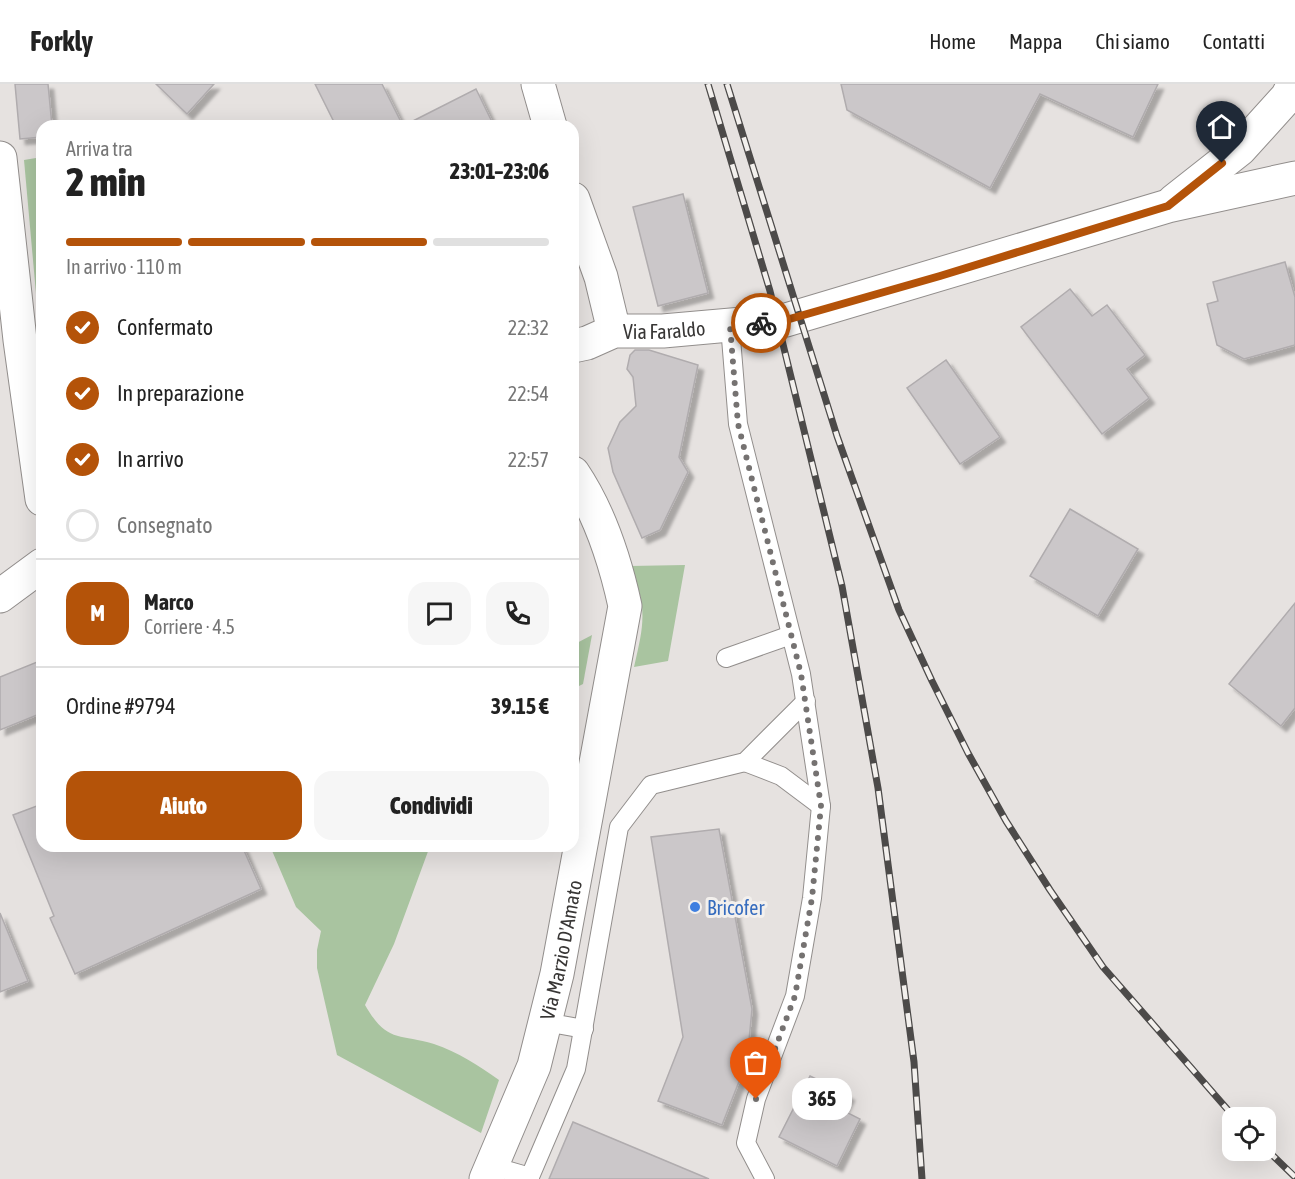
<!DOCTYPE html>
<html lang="it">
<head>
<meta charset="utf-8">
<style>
  body { margin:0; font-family:"Asap Condensed",sans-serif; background:#f6f6f6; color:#222; height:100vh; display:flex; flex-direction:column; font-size:22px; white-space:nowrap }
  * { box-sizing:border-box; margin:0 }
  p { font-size:20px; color:#767676 }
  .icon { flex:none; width:33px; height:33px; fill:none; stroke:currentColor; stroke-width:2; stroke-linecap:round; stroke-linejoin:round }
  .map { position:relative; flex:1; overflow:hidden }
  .panel { position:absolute; left:36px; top:36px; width:543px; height:732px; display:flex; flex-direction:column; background:#fff; border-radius:18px; box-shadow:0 6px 24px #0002 }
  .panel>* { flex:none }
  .fabs { position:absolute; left:1222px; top:1023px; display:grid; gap:12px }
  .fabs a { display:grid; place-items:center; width:54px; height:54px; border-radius:12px; background:#fff; box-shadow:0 6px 24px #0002; font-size:30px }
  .pin { position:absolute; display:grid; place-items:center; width:51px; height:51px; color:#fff; margin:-62px -26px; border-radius:50% 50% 50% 0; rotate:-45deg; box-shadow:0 0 6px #0007 }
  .pin .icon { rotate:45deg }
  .courier { position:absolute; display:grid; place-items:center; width:60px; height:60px; margin:-30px; border:4px solid #b45309; border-radius:50%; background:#fff; color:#222; box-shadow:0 2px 8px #0007 }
  .bubble { position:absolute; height:42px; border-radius:18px; background:#fff; box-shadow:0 6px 24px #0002; font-size:20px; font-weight:800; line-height:42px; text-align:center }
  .overview em { font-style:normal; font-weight:800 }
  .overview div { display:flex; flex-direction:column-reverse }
  .overview { display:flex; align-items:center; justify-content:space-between; height:102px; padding:0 30px }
  h1 { font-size:39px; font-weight:800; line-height:45px }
  .bar { display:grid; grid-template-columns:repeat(4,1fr); gap:9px 6px; align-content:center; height:72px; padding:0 30px }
  .bar i { height:8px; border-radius:4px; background:#e0e0e0 }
  .bar .current { background:#b45309 }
  .bar p { grid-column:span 4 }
  .line { display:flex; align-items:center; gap:15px; padding:0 30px; border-top:2px solid #e0e0e0 }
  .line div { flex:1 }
  .round { display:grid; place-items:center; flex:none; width:63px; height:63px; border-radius:18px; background:#f6f6f6 }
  ol { padding:0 30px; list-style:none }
  li { display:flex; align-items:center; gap:18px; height:66px }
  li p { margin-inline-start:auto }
  li .icon { padding:6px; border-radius:50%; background:#b45309; color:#fff; stroke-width:4 }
  li:last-child { color:#767676 }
  li i { width:33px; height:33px; border:3px solid #e0e0e0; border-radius:50% }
  .button { display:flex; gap:12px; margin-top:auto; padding:12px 30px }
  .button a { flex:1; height:69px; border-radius:18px; background:#b45309; color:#fff; font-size:24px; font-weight:800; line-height:69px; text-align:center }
  .button a+a { background:#f6f6f6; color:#222 }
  header { display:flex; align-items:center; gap:36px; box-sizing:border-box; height:84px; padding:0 30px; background:#fff; border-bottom:2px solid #e0e0e0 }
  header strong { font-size:28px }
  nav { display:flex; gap:33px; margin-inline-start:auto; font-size:21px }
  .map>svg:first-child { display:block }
</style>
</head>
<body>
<header>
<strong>Forkly</strong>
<nav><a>Home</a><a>Mappa</a><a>Chi siamo</a><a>Contatti</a></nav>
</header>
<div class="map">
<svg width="1295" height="1095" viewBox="0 0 1295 1095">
  <defs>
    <filter id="shadow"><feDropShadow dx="5.5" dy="5.5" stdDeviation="1.5" flood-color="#0004"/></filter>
  </defs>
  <rect width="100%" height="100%" fill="#e6e2e0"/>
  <!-- green -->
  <g fill="#a9c4a0">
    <polygon points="42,73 42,276 24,76"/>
    <path d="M 685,481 L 668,577 L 634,583 C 644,541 648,523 630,482 Z"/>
    <polygon points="592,551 583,600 573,605 573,561"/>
    <path d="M 270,762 L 430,762 L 394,860 L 365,921 C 387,959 397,949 434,960 C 458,968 478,981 499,996 L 481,1049 L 337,971 L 317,884 L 317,866 L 321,847 L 296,823 Z"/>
  </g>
  <!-- building -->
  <g fill="#cbc7c9" stroke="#b0acae" stroke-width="1.5" filter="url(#shadow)">
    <polygon points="15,0 48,0 52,42 42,42 42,53 20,55"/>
    <polygon points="156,0 214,0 187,30"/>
    <polygon points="315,0 382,0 403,42 336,42"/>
    <polygon points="841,0 1158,0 1133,53 1040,10 990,104 847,26"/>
    <polygon points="476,5 494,42 403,42"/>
    <polygon points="683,110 708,209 658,222 633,123"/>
    <polygon points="1285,178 1295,213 1295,261 1244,275 1217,261 1207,220 1218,217 1213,198"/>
    <polygon points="1070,205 1092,232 1107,221 1145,271 1127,285 1149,314 1102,350 1021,243"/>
    <polygon points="635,266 649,266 698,281 679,373 688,388 660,446 642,454 613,388 608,364 620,338 636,322 633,293 627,285 630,271"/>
    <polygon points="946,276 1000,353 960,380 907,304"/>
    <polygon points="1070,425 1138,465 1098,532 1030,492"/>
    <polygon points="1295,519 1295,624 1281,642 1229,600"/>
    <polygon points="42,576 42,629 0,646 0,593"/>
    <polygon points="42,720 42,762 242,762 261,805 75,890 50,834 54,832 13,731"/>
    <polygon points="719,745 752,925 747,977 722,1041 658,1017 683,953 651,753"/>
    <polygon points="0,829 28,897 0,908"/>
    <polygon points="810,992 849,1011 842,1026 860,1035 837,1082 779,1053"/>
    <polygon points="573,1038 709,1095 549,1095"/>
  </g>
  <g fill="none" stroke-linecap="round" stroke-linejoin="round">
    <defs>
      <g id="lane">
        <polyline points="730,242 738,340 801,590 821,722 812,814 795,912 756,1015 746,1059 765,1095"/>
        <polyline points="726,574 791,551"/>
        <polyline points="745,678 781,692 821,722"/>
        <polyline points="545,938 584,945"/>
        <polyline points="492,1082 530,1093"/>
        <polyline points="529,1095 576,985 619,743 651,701 745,678 806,617"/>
      </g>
      <g id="street">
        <polyline points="538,0 550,42"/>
        <polyline points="0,74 20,256 42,415"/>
        <polyline points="573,115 601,193 614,247"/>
        <path id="s1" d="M 486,1095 L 534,982 L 557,890 L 625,522 C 615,476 600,429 573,389"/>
      </g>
      <g id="secondary">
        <polyline points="1174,117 1240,65 1287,13 1294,0"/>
        <path id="s2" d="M 573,262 L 587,259 L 614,247 L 663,247 L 786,236 L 1168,122 L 1295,94"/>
        <polyline points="0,512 42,481"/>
      </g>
    </defs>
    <!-- lane casing -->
    <use href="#lane" stroke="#928e8c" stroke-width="20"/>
    <!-- street casing -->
    <use href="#street" stroke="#928e8c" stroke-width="35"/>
    <!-- secondary casing -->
    <use href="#secondary" stroke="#928e8c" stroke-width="35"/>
    <!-- lane -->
    <use href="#lane" stroke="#fff" stroke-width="18"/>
    <!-- street -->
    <use href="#street" stroke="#fff" stroke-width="33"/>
    <!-- secondary -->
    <use href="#secondary" stroke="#fff" stroke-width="33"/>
    <defs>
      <g id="rail">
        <polyline points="708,0 770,207 842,502 878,704 914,978 922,1095"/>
        <polyline points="727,0 837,352 899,526 932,597 968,669 1006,737 1050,806 1103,883 1235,1034"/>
        <polyline points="1266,1065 1295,1093"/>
      </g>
    </defs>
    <!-- rail casing -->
    <use href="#rail" stroke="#4c4a49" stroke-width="7"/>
    <!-- rail -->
    <use href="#rail" stroke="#f3f0ed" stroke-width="4.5" stroke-dasharray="14" stroke-linecap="butt"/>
  </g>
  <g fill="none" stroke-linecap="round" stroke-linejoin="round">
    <!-- done -->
    <polyline stroke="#757271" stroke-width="6" stroke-dasharray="0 10.8" points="756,1015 795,912 812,814 821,722 801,590 738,340 730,242 761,239"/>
    <!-- route -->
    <polyline stroke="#b45309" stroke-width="8" points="761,239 786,236 940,192 1168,122 1222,79"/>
  </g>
  <!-- markers -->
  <circle fill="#3f7fe0" stroke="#f3f0ed" stroke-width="2" cx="695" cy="823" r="6"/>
  <g text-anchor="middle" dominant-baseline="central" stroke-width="6" stroke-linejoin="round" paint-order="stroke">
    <!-- street labels -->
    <g font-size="20" fill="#383635" stroke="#f3f0ed">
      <text stroke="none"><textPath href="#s2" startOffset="94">Via Faraldo</textPath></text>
      <text stroke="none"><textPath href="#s1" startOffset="242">Via Marzio D'Amato</textPath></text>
    </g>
    <!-- shop labels -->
    <g font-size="20" fill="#366cbe" stroke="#f3f0ed" text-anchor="start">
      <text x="707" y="823">Bricofer</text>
    </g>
  </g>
</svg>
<div class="fabs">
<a><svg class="icon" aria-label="locate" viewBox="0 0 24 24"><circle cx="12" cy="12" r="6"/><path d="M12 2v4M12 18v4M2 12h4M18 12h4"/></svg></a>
</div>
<div class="pin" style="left:756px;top:1015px;background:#ea580c"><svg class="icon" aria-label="bag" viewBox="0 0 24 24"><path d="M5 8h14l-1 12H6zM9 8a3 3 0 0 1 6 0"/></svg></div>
<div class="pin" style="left:1222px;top:79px;background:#1f2937"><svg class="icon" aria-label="home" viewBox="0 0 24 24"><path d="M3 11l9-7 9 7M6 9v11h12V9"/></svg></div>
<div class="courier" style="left:761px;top:239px"><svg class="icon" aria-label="bike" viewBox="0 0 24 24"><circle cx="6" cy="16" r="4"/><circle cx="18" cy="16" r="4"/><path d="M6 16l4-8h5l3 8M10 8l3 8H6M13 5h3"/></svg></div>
<div class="bubble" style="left:792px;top:994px;width:60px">365</div>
<section class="panel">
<div class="overview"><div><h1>2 min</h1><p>Arriva tra</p></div><em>23:01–23:06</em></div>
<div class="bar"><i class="current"></i><i class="current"></i><i class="current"></i><i></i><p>In arrivo · 110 m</p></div>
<ol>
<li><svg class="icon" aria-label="check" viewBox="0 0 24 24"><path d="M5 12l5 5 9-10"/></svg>Confermato<p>22:32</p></li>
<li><svg class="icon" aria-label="check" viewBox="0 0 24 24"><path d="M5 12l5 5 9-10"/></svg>In preparazione<p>22:54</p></li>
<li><svg class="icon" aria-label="check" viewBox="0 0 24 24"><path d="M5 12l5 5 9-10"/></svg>In arrivo<p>22:57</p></li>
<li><i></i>Consegnato</li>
</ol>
<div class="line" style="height:108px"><b class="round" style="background:#b45309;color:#fff">M</b><div><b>Marco</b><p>Corriere · 4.5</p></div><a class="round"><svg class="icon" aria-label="chat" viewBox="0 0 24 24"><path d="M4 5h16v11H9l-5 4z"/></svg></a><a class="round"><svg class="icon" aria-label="phone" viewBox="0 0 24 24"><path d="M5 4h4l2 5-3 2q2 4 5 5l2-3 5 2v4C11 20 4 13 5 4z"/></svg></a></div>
<div class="line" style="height:78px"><div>Ordine #9794</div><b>39.15 €</b></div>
<div class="button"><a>Aiuto</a><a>Condividi</a></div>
</section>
</div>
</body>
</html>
